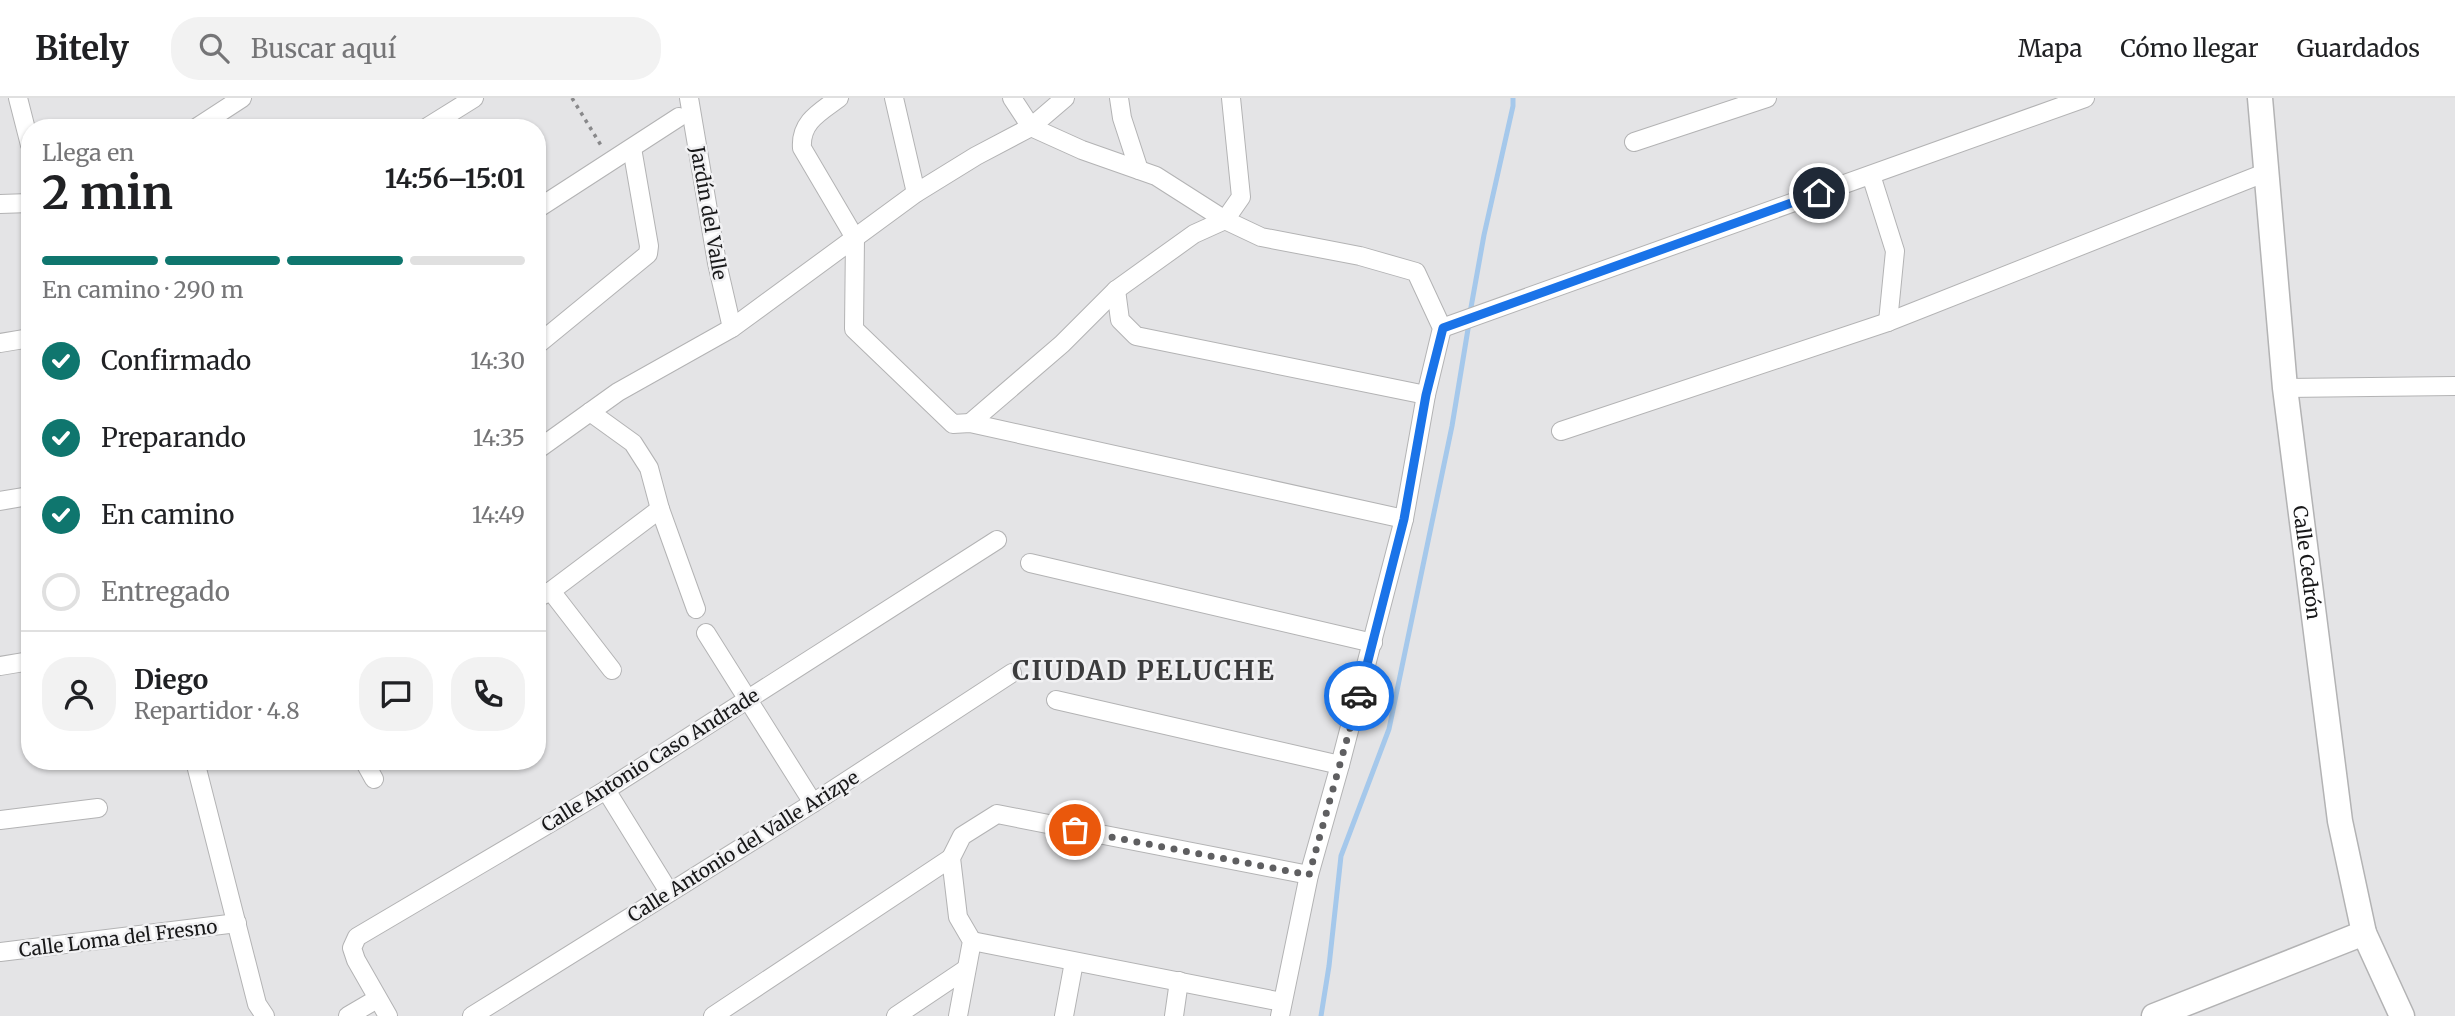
<!DOCTYPE html>
<html lang="es">
<head>
<meta charset="utf-8">
<style>
  body { margin:0; font-family:Merriweather,serif; background:#f2f2f2; color:#202124; height:100vh; display:flex; flex-direction:column; font-size:26px; white-space:nowrap }
  * { box-sizing:border-box; margin:0 }
  p { font-size:23px; color:#757577 }
  .icon { flex:none; width:38px; height:38px; fill:none; stroke:currentColor; stroke-width:2; stroke-linecap:round; stroke-linejoin:round }
  .map { position:relative; flex:1; overflow:hidden }
  .details { position:absolute; left:21px; top:21px; width:525px; height:651px; display:flex; flex-direction:column; background:#fff; border-radius:28px; box-shadow:0 2px 5px #0004 }
  .details>* { flex:none }
  .pin { position:absolute; display:grid; place-items:center; width:60px; height:60px; color:#fff; margin:-30px; border:4px solid #fff; border-radius:50%; box-shadow:0 2px 7px #0007 }
  .courier { position:absolute; display:grid; place-items:center; width:70px; height:70px; margin:-35px; border:5px solid #1a73e8; border-radius:50%; background:#fff; color:#222; box-shadow:0 2px 9px #0007 }
  .head em { font-style:normal; font-weight:700 }
  .head div { display:flex; flex-direction:column-reverse }
  .head { display:flex; align-items:center; justify-content:space-between; height:119px; padding:0 21px }
  h1 { font-size:46px; font-weight:700; line-height:52px }
  .bar { display:grid; grid-template-columns:repeat(4,1fr); gap:10px 7px; align-content:center; height:84px; padding:0 21px }
  .bar i { height:9px; border-radius:5px; background:#e0e0e0 }
  .bar .current { background:#0f766e }
  .bar p { grid-column:span 4 }
  .line { display:flex; align-items:center; gap:18px; padding:0 21px; border-top:2px solid #e0e0e0 }
  .line div { flex:1 }
  .round { display:grid; place-items:center; flex:none; width:74px; height:74px; border-radius:28px; background:#f2f2f2 }
  ol { padding:0 21px; list-style:none }
  li { display:flex; align-items:center; gap:21px; height:77px }
  li p { margin-inline-start:auto }
  li .icon { padding:7px; border-radius:50%; background:#0f766e; color:#fff; stroke-width:4 }
  li:last-child { color:#757577 }
  li i { width:38px; height:38px; border:4px solid #e0e0e0; border-radius:50% }
  header { display:flex; align-items:center; gap:42px; box-sizing:border-box; height:98px; padding:0 35px; background:#fff; border-bottom:2px solid #e0e0e0 }
  header strong { font-size:33px }
  nav { display:flex; gap:38px; margin-inline-start:auto; font-size:24px }
  .search { width:490px; height:63px; background:#f2f2f2; display:flex; align-items:center; gap:18px; box-sizing:border-box; padding:0 24px; border-radius:28px; color:#757577; font-size:26px }
  .map>svg:first-child { display:block }
</style>
</head>
<body>
<header>
<strong>Bitely</strong>
<div class="search"><svg class="icon" aria-label="search" viewBox="0 0 24 24"><circle cx="10" cy="10" r="6"/><path d="M15 15l6 6"/></svg>Buscar aquí</div>
<nav><a>Mapa</a><a>Cómo llegar</a><a>Guardados</a></nav>
</header>
<div class="map">
<svg width="2455" height="918" viewBox="0 0 2455 918">
  <rect width="100%" height="100%" fill="#e4e4e6"/>
  <g fill="none" stroke-linecap="round" stroke-linejoin="round">
    <!-- stream -->
    <g stroke="#a5c8eb" stroke-width="5">
      <polyline points="1470,215 1484,137 1513,8 1513,0"/>
      <polyline points="1321,918 1329,868 1341,758 1389,631 1452,328 1469,225"/>
    </g>
    <defs>
      <g id="street">
        <polyline points="18,0 30,47"/>
        <polyline points="689,0 717,165 732,230"/>
        <path d="M 839,0 C 820,14 800,24 802,50 L 855,140"/>
        <polyline points="894,0 916,95"/>
        <polyline points="1012,0 1031,29 1082,52 1156,78 1225,122 1261,139 1360,158 1416,174 1442,230 1426,297 1404,421 1340,667 1309,777 1280,918"/>
        <polyline points="1119,0 1122,20 1139,72"/>
        <polyline points="196,30 242,0"/>
        <polyline points="426,30 474,0"/>
        <polyline points="1634,44 1767,0"/>
        <polyline points="1871,77 1895,153 1888,224"/>
        <polyline points="0,106 30,105"/>
        <polyline points="537,111 679,19"/>
        <polyline points="855,140 854,231 953,326 970,325 1404,421"/>
        <polyline points="1116,192 1120,222 1136,238 1426,297"/>
        <polyline points="1442,230 2085,0"/>
        <polyline points="0,245 30,240"/>
        <polyline points="537,247 648,156 649,148 632,50"/>
        <polyline points="2285,290 2455,288"/>
        <polyline points="590,314 633,345 649,370 660,411 696,511"/>
        <polyline points="970,325 1062,246 1116,192 1194,136 1225,122 1241,99 1231,0"/>
        <polyline points="1561,333 1888,224 2267,74"/>
        <polyline points="537,352 618,294 732,230 916,95 976,58 1031,29 1065,0"/>
        <polyline points="0,403 23,399"/>
        <polyline points="1030,465 1373,545"/>
        <polyline points="551,493 612,572"/>
        <polyline points="537,500 551,493 660,411"/>
        <polyline points="706,535 813,705"/>
        <polyline points="0,568 30,563"/>
        <polyline points="1056,602 1340,667"/>
        <polyline points="195,663 257,906 265,918"/>
        <polyline points="364,663 374,681"/>
        <polyline points="606,692 669,794"/>
        <polyline points="0,722 98,710"/>
        <polyline points="972,843 1282,904"/>
        <polyline points="0,854 237,825"/>
        <polyline points="348,918 377,901"/>
        <polyline points="388,918 356,862 352,850 357,839 606,692 997,442"/>
        <polyline points="472,918 813,705 1012,575"/>
        <polyline points="713,918 951,760"/>
        <polyline points="896,918 966,871"/>
        <polyline points="958,918 972,843 958,819 951,760 962,738 997,716 1309,777"/>
        <polyline points="1064,918 1074,864"/>
        <polyline points="1174,918 1179,883"/>
      </g>
      <g id="secondary">
        <path id="s1" d="M 2260,0 L 2285,290 L 2340,723 L 2364,835 L 2402,918"/>
        <polyline points="2154,918 2364,835"/>
      </g>
    </defs>
    <!-- street casing -->
    <use href="#street" stroke="#b3b3b4" stroke-width="20"/>
    <!-- secondary casing -->
    <use href="#secondary" stroke="#b3b3b4" stroke-width="27"/>
    <!-- path -->
    <polyline stroke="#88888a" stroke-width="3.5" stroke-dasharray="3.5 5" stroke-linecap="butt" points="572,0 602,49"/>
    <!-- street -->
    <use href="#street" stroke="#fff" stroke-width="18"/>
    <!-- secondary -->
    <use href="#secondary" stroke="#fff" stroke-width="24"/>
  </g>
  <g fill="none" stroke-linecap="round" stroke-linejoin="round">
    <!-- done -->
    <polyline stroke="#5f5f61" stroke-width="7" stroke-dasharray="0 12.6" points="1075,732 1309,777 1359,598"/>
    <!-- route -->
    <polyline stroke="#1a73e8" stroke-width="9" points="1359,598 1404,421 1426,297 1443,230 1819,95"/>
  </g>
  <g text-anchor="middle" dominant-baseline="central" stroke-width="5" stroke-linejoin="round" paint-order="stroke">
    <!-- street labels -->
    <g font-size="19" fill="#181819" stroke="#f1f1f3">
      <text transform="translate(709 115) rotate(80)">Jardín del Valle</text>
      <text stroke="none"><textPath href="#s1" startOffset="467">Calle Cedrón</textPath></text>
      <text transform="translate(650 662) rotate(-32)">Calle Antonio Caso Andrade</text>
      <text transform="translate(743 748) rotate(-32)">Calle Antonio del Valle Arizpe</text>
      <text transform="translate(118 840) rotate(-7)">Calle Loma del Fresno</text>
    </g>
    <!-- district labels -->
    <g font-size="26" font-weight="bold" letter-spacing="2" fill="#3c3c3d" stroke="#f1f1f3">
      <text x="1144" y="572">CIUDAD PELUCHE</text>
    </g>
  </g>
</svg>
<div class="pin" style="left:1075px;top:732px;background:#ea580c"><svg class="icon" aria-label="bag" viewBox="0 0 24 24"><path d="M5 8h14l-1 12H6zM9 8a3 3 0 0 1 6 0"/></svg></div>
<div class="pin" style="left:1819px;top:95px;background:#1f2937"><svg class="icon" aria-label="home" viewBox="0 0 24 24"><path d="M3 11l9-7 9 7M6 9v11h12V9"/></svg></div>
<div class="courier" style="left:1359px;top:598px"><svg class="icon" aria-label="car" viewBox="0 0 24 24"><path d="M5 17H2v-5l4-1 3-4h7l3 4 3 1v5h-3M9 17h6M6 11h13"/><circle cx="7" cy="17" r="2"/><circle cx="17" cy="17" r="2"/></svg></div>
<section class="details">
<div class="head"><div><h1>2 min</h1><p>Llega en</p></div><em>14:56–15:01</em></div>
<div class="bar"><i class="current"></i><i class="current"></i><i class="current"></i><i></i><p>En camino · 290 m</p></div>
<ol>
<li><svg class="icon" aria-label="check" viewBox="0 0 24 24"><path d="M5 12l5 5 9-10"/></svg>Confirmado<p>14:30</p></li>
<li><svg class="icon" aria-label="check" viewBox="0 0 24 24"><path d="M5 12l5 5 9-10"/></svg>Preparando<p>14:35</p></li>
<li><svg class="icon" aria-label="check" viewBox="0 0 24 24"><path d="M5 12l5 5 9-10"/></svg>En camino<p>14:49</p></li>
<li><i></i>Entregado</li>
</ol>
<div class="line" style="height:126px"><a class="round"><svg class="icon" aria-label="person" viewBox="0 0 24 24"><circle cx="12" cy="8" r="4"/><path d="M4 21q1-7 8-7t8 7"/></svg></a><div><b>Diego</b><p>Repartidor · 4.8</p></div><a class="round"><svg class="icon" aria-label="chat" viewBox="0 0 24 24"><path d="M4 5h16v11H9l-5 4z"/></svg></a><a class="round"><svg class="icon" aria-label="phone" viewBox="0 0 24 24"><path d="M5 4h4l2 5-3 2q2 4 5 5l2-3 5 2v4C11 20 4 13 5 4z"/></svg></a></div>
</section>
</div>
</body>
</html>
